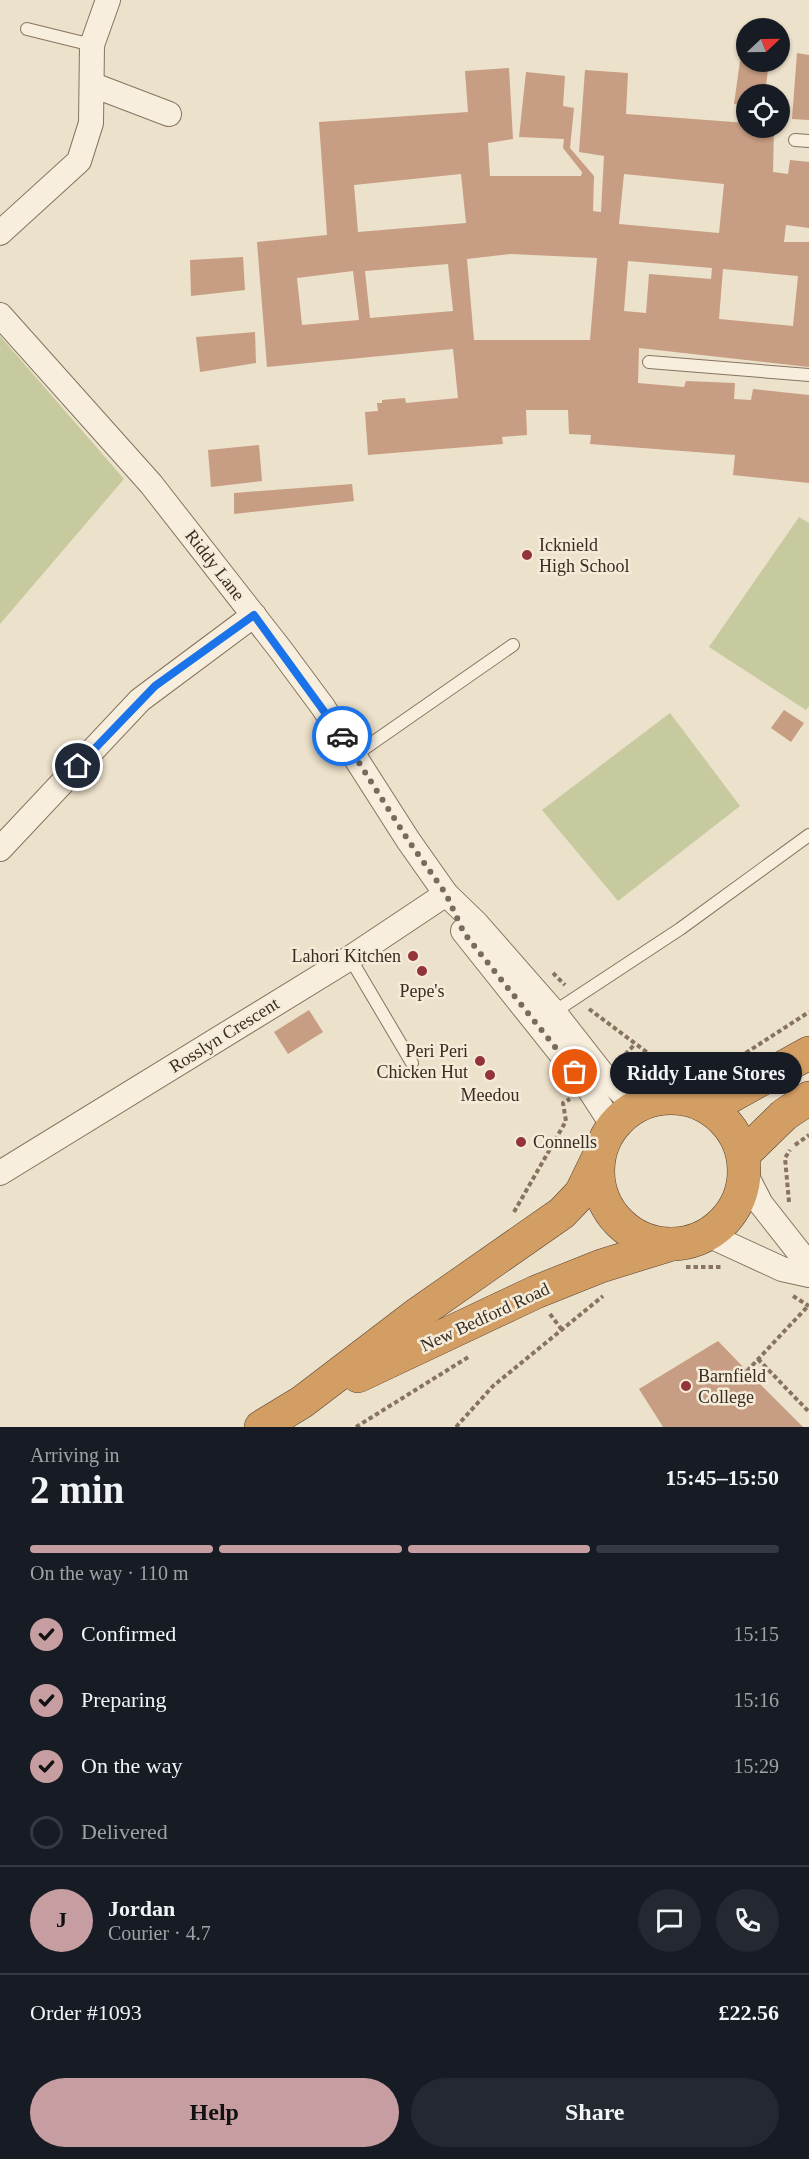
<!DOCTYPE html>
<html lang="en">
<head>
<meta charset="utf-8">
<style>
  body { margin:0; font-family:Georgia,serif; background:#242831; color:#f1f3f6; height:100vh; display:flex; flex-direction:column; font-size:22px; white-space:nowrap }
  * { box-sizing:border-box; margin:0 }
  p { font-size:20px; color:#9ea1a6 }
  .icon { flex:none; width:33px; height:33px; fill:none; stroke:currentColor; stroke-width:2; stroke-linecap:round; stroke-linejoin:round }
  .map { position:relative; height:1427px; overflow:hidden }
  .side { display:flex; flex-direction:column; background:#171b24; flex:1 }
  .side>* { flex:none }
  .needle { width:39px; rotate:68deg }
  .fabs { position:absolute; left:736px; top:18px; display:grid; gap:12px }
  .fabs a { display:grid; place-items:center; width:54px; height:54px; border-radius:50%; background:#171b24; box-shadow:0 2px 4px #0004; font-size:30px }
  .pin { position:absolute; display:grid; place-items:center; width:51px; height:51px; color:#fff; margin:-26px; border:3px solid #fff; border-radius:50%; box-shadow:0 2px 6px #0007 }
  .courier { position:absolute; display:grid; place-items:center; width:60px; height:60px; margin:-30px; border:4px solid #1a73e8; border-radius:50%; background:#fff; color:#222; box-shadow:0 2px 8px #0007 }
  .bubble { position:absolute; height:42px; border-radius:21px; background:#171b24; box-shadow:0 2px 4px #0004; font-size:20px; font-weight:600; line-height:42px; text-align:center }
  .head em { font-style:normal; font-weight:600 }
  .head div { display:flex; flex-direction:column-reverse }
  .head { display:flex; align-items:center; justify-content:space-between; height:102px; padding:0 30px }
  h1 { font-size:39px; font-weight:600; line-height:45px }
  .bar { display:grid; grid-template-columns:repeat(4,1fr); gap:9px 6px; align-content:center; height:72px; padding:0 30px }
  .bar i { height:8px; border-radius:4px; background:#363941 }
  .bar .active { background:#c69da0 }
  .bar p { grid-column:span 4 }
  .line { display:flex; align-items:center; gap:15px; padding:0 30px; border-top:2px solid #363941 }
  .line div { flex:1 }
  .round { display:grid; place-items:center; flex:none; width:63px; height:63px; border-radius:32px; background:#242831 }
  ol { padding:0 30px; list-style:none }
  li { display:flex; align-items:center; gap:18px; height:66px }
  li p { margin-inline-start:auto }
  li .icon { padding:6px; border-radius:50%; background:#c69da0; color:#111; stroke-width:4 }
  li:last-child { color:#9ea1a6 }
  li i { width:33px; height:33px; border:3px solid #363941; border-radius:50% }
  .action { display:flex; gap:12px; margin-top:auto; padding:12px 30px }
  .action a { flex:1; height:69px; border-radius:36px; background:#c69da0; color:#111; font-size:24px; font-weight:600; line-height:69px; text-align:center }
  .action a+a { background:#242831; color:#f1f3f6 }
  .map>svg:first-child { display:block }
</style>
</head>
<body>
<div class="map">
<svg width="809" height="1427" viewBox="0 0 809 1427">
  <rect width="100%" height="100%" fill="#ece1ca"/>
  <!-- green -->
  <g fill="#c6ca9e">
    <polygon points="0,336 124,479 0,624"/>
    <polygon points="799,517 809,523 809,706 806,710 709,647"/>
    <polygon points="670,713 740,806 618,901 542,810"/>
  </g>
  <!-- building -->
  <g fill="#c79d83" fill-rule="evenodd">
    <polygon points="797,53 809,55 809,120 792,119"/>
    <polygon points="740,61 769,62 765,94 747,94 747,106 734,104"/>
    <path d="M 509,68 L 513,139 L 488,143 L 490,176 L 581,176 L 582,172 L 563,148 L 564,139 L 519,137 L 526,72 L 565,76 L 563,106 L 574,108 L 570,148 L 594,176 L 593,211 L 601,212 L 604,156 L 579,152 L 585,70 L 628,73 L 626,114 L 747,123 L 747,128 L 774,128 L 773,172 L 788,174 L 790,160 L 809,162 L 809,228 L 786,225 L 784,242 L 809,242 L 809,367 L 639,348 L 638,383 L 684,387 L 686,381 L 735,383 L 734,399 L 751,400 L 753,389 L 809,395 L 809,483 L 733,475 L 735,455 L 590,444 L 591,435 L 569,434 L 568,410 L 526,410 L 527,435 L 502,437 L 503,444 L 368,455 L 365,412 L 378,411 L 377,403 L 382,403 L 382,400 L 405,398 L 406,403 L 458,398 L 453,349 L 267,367 L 257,242 L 327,235 L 319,122 L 468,112 L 465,71 ZM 461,174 L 466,223 L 358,232 L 354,185 ZM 624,174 L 724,184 L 719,233 L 619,224 ZM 511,254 L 597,258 L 590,340 L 474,340 L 467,259 ZM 628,261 L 712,268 L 711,279 L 649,274 L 646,313 L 624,311 ZM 448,264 L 453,311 L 370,318 L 365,271 ZM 723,269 L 798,276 L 793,326 L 719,319 ZM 353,271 L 359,320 L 302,325 L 297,278 Z"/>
    <polygon points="243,257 245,290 191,296 190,260"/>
    <polygon points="255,332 256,363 200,372 196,337"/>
    <polygon points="259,445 262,481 211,487 208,450"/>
    <polygon points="352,484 354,501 234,514 234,493"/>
    <polygon points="784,710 804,723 791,742 771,728"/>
    <polygon points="309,1010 323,1032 288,1054 274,1032"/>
    <polygon points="718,1341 747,1371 803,1427 663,1427 639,1389"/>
  </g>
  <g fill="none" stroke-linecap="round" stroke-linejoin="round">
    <defs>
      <g id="lane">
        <polyline points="27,29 92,45"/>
        <polyline points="795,140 809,141"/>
        <polyline points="649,362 809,375"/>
        <polyline points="355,755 513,645"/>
        <polyline points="350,958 412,1063"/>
        <polyline points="554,1012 680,929 809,835"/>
      </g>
      <g id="street">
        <polyline points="93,85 169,114"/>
        <polyline points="0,233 79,161 91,123 92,45 108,0"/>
        <polyline points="0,315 151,484 280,649 323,707 408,840 446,894 476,923 554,1012 604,1076 623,1094 651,1100"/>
        <polyline points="0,849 140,700 254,615"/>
        <polyline points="463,931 589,1089 613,1126"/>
        <polyline points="0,1173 350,958 446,894"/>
        <polyline points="745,1173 761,1204 809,1265"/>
        <polyline points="706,1234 782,1269 809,1275"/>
      </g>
      <g id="highway">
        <circle cx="671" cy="1171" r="73"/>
        <polyline points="701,1104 731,1096 809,1053"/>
        <polyline points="743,1155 784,1115 809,1098"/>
        <polyline points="358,1376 536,1292 601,1266 672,1244"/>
        <polyline points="261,1427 302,1402 416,1315 562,1213 581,1193 599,1156"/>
      </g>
    </defs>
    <!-- lane casing -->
    <use href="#lane" stroke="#877360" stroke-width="14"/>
    <!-- street casing -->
    <use href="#street" stroke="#877360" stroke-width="26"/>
    <!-- highway casing -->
    <use href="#highway" stroke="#564233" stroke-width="34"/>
    <!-- path -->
    <g stroke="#877360" stroke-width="4" stroke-dasharray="4.5 3" stroke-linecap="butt">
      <polyline points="553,973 565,985"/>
      <polyline points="589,1009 652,1056 703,1075"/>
      <polyline points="620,1060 634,1045"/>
      <polyline points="713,1071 741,1056 809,1012"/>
      <polyline points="795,1145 809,1135"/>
      <polyline points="789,1202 785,1158 790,1150"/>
      <polyline points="514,1212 566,1121 563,1103 570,1099"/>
      <polyline points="686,1267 721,1267"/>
      <polyline points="793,1296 809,1306"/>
      <polyline points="550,1314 562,1330"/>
      <polyline points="758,1359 809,1412"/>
      <polyline points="747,1371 808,1306"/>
      <polyline points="356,1427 470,1356"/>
      <polyline points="456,1427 493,1386 603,1296"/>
    </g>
    <!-- lane -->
    <use href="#lane" stroke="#f7eedd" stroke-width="12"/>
    <!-- street -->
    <use href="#street" stroke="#f7eedd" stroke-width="24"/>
    <!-- highway -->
    <use href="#highway" stroke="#d39e63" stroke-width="33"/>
  </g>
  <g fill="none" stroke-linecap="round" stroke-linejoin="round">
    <!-- done -->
    <polyline stroke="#786b5d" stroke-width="6" stroke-dasharray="0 10.8" points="342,736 408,840 446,894 464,933 575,1072"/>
    <!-- route -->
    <polyline stroke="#1a73e8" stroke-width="8" points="78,766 155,686 254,615 342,736"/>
  </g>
  <!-- markers -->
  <g fill="#923438" stroke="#f4ebd9" stroke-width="2">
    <circle cx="527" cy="555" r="6"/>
    <circle cx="413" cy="956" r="6"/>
    <circle cx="422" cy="971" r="6"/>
    <circle cx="480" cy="1061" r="6"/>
    <circle cx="490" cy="1075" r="6"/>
    <circle cx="521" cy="1142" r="6"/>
    <circle cx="686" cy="1386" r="6"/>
  </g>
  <g text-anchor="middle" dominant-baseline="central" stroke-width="5" stroke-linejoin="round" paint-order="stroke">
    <!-- poi labels -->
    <g font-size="18" fill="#392c22" stroke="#f4ebd9" text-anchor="start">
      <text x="539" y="545">Icknield<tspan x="539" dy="21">High School</tspan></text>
      <text x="401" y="956" text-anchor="end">Lahori Kitchen</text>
      <text x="422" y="991" text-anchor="middle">Pepe's</text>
      <text x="468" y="1051" text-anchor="end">Peri Peri<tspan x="468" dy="21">Chicken Hut</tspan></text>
      <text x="490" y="1095" text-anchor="middle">Meedou</text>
      <text x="533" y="1142">Connells</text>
      <text x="698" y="1376">Barnfield<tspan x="698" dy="21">College</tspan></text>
    </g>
    <!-- street labels -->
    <g font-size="18" fill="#392c22" stroke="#f4ebd9">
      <text transform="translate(215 565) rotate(52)">Riddy Lane</text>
      <text transform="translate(224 1035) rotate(-32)">Rosslyn Crescent</text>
      <text transform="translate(485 1317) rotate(-25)">New Bedford Road</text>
    </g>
  </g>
</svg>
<div class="fabs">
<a><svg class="needle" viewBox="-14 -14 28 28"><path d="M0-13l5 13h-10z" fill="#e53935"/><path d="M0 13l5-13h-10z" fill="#9ea1a6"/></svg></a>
<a><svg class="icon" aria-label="locate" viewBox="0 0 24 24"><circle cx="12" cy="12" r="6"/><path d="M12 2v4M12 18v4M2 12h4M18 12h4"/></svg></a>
</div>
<div class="pin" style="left:575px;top:1072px;background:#ea580c"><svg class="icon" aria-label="bag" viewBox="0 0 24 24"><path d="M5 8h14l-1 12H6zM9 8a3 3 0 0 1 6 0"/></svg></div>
<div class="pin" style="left:78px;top:766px;background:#1f2937"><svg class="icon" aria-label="home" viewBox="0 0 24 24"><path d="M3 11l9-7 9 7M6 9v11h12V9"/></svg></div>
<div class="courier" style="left:342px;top:736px"><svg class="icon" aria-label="car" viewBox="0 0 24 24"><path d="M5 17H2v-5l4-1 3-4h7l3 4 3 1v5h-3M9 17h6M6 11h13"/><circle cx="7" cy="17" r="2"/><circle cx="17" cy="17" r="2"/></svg></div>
<div class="bubble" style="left:610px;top:1052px;width:192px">Riddy Lane Stores</div>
</div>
<section class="side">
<div class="head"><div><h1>2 min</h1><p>Arriving in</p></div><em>15:45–15:50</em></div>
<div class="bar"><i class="active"></i><i class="active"></i><i class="active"></i><i></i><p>On the way · 110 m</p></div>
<ol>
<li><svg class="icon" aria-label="check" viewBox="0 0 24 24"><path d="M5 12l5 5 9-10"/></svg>Confirmed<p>15:15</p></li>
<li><svg class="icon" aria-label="check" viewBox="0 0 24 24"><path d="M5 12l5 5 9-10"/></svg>Preparing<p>15:16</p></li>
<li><svg class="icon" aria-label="check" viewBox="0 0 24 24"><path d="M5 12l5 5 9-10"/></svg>On the way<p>15:29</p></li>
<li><i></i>Delivered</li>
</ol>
<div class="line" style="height:108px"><b class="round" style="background:#c69da0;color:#111">J</b><div><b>Jordan</b><p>Courier · 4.7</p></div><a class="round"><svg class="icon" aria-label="chat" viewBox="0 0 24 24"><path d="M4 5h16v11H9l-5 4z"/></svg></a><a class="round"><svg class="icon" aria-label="phone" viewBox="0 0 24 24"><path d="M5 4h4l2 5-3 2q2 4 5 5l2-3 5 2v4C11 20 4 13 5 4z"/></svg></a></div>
<div class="line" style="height:78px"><div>Order #1093</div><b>£22.56</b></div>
<div class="action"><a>Help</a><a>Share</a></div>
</section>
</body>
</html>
